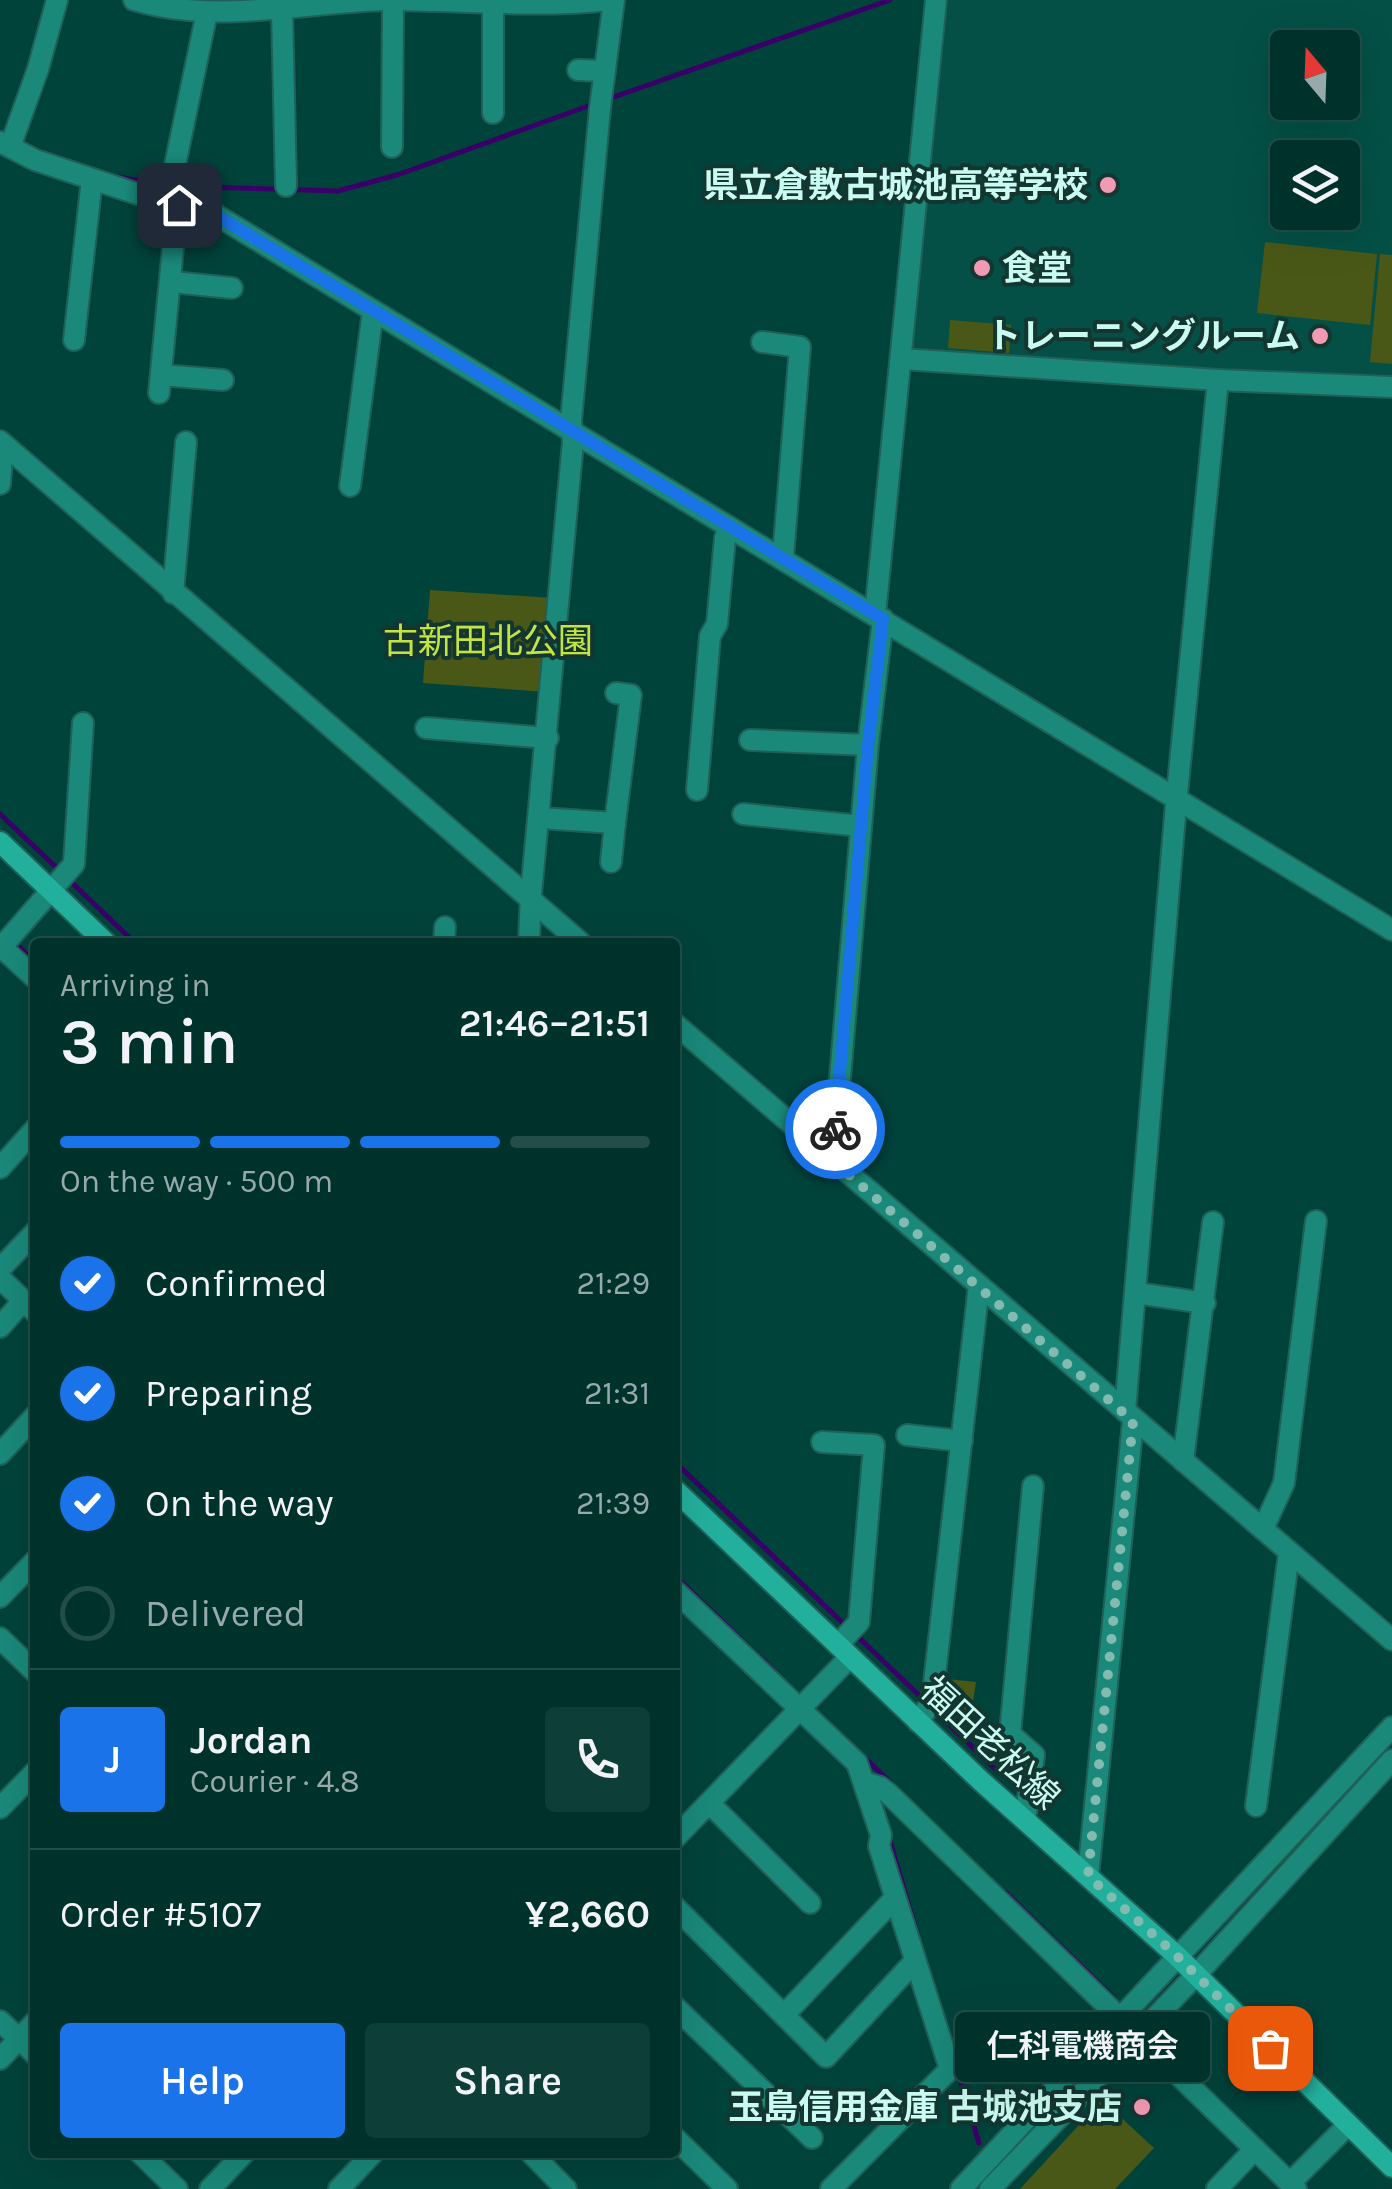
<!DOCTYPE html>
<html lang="en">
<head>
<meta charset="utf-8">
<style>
  body { margin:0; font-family:Karla,"Noto Sans JP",sans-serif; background:#0e3e38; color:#f1f3f6; height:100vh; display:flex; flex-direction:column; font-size:38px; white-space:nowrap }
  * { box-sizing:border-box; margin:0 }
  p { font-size:32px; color:#95aaa9 }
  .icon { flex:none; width:55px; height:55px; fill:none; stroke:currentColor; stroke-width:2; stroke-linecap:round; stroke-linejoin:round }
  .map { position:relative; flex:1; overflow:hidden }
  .drawer { position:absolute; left:30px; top:938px; width:650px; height:1220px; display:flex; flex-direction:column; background:#00322c; border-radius:10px; box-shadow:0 10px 40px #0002,0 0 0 2px #224d48 }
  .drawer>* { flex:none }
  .needle { width:65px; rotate:341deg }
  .controls { position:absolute; left:1270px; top:30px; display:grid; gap:20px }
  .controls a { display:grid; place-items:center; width:90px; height:90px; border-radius:10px; background:#00322c; box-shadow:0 10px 40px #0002,0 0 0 2px #224d48; font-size:50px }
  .pin { position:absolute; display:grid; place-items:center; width:85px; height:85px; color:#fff; margin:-42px; border-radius:20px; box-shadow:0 5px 15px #0006 }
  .courier { position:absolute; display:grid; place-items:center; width:100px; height:100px; margin:-50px; border:8px solid #1a73e8; border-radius:50%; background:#fff; color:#222; box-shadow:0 2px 12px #0007 }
  .bubble { position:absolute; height:70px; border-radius:10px; background:#00322c; box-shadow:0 10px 40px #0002,0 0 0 2px #224d48; font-size:32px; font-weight:600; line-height:70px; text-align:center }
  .head em { font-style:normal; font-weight:600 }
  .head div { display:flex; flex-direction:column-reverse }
  .head { display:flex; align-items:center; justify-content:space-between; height:170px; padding:0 30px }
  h1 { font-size:65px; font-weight:600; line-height:75px }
  .bar { display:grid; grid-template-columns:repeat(4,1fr); gap:15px 10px; align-content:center; height:120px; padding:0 30px }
  .bar i { height:12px; border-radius:8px; background:#224d48 }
  .bar .active { background:#1a73e8 }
  .bar p { grid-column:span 4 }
  .line { display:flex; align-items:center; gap:25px; padding:0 30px; border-top:2px solid #224d48 }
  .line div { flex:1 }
  .round { display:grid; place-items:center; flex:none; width:105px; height:105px; border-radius:10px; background:#0e3e38 }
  ol { padding:0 30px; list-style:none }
  li { display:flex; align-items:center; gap:30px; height:110px }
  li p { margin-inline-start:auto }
  li .icon { padding:10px; border-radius:50%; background:#1a73e8; color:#fff; stroke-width:4 }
  li:last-child { color:#95aaa9 }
  li i { width:55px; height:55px; border:5px solid #224d48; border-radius:50% }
  .primary-button { display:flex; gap:20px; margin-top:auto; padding:20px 30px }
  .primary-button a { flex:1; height:115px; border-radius:10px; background:#1a73e8; color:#fff; font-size:40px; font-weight:600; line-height:115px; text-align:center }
  .primary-button a+a { background:#0e3e38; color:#f1f3f6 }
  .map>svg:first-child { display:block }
</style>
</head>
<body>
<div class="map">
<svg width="1392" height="2189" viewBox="0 0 1392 2189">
  <rect width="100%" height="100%" fill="#00433b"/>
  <!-- built -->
  <path fill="#045046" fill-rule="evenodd" d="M 948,0 L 1392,0 L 1392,375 L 1219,370 L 912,353 ZM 1288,48 L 1342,48 L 1342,102 L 1288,102 ZM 1288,158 L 1342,158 L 1342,212 L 1288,212 Z"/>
  <!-- green -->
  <g fill="#4a5817">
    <polygon points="1265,242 1377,254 1370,325 1257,313"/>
    <polygon points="1380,254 1392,255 1392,364 1370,362"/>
    <polygon points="950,320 1011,325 1009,353 948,348"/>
    <polygon points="430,590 553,598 546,692 423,683"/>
    <polygon points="946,1679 976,1682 969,1727 942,1702"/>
    <polygon points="1102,2100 1154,2148 1115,2189 1020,2189"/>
  </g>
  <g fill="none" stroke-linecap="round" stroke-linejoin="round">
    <!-- stream -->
    <g stroke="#390067" stroke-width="5">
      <polyline points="194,0 207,1"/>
      <polyline points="611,98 890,0"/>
      <polyline points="113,176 168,186 338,191 397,175 591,105"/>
      <polyline points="149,183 168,195"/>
      <polyline points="0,814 59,870"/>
      <polyline points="67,878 134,942"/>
      <polyline points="13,941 35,962"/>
      <polyline points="675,1462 846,1626"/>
      <polyline points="675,1576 774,1671"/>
      <polyline points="854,1633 926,1702"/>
      <polyline points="934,1710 997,1771 1018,1782"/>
      <polyline points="865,1758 890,1782"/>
      <polyline points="889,1838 917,1933"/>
      <polyline points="1006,1893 1113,1997"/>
      <polyline points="1158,2041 1202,2084"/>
      <polyline points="957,2068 979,2143"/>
    </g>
    <defs>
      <g id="minor">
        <path d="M 134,0 C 218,25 301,2 387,0 C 461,0 536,8 610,0"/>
        <polyline points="282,9 286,186"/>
        <polyline points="578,70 605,71"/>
        <polyline points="493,113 493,4"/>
        <polyline points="0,142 35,160 171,205 193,201 1392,930"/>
        <polyline points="10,147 38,69 57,0"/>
        <polyline points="392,147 393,0"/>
        <polyline points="174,170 207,12"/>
        <polyline points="172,282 232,288"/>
        <polyline points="74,340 92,179"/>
        <polyline points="762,342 800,347 783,557"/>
        <polyline points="902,359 1218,380 1392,387"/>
        <polyline points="161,375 223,380"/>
        <polyline points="159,393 177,206"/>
        <polyline points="0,441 580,942"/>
        <polyline points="0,484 3,444"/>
        <polyline points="350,486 373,311"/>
        <polyline points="173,593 186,442"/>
        <polyline points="875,615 936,0"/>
        <polyline points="426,728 548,738"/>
        <polyline points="750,740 868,745"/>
        <polyline points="697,790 710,636 717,624 725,538 729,527"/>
        <polyline points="743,814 861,826"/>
        <polyline points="540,818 615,823 631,695 616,693"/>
        <polyline points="611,862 615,823"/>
        <polyline points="444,942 445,927"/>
        <polyline points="529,942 531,894 573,442 571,421 600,108 614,0"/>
        <polyline points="0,946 35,978"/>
        <polyline points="0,949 74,864 83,723"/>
        <polyline points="675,1024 1392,1640"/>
        <polyline points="833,1161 868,745 883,619"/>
        <polyline points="0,1168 35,1129"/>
        <polyline points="0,1269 35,1232"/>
        <polyline points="0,1278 35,1312"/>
        <polyline points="1136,1293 1205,1303"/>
        <polyline points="0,1327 23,1301"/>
        <polyline points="1125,1411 1176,804 1218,380"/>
        <polyline points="907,1435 962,1441"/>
        <polyline points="822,1442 874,1445 859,1622 838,1645"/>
        <polyline points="0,1454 35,1416"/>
        <polyline points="1183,1461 1213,1222"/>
        <polyline points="1263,1529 1284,1483 1316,1221"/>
        <polyline points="675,1591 857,1763 881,1835 879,1846 950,2069 831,2189"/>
        <polyline points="0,1597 35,1561"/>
        <polyline points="0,1638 35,1672"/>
        <polyline points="918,1722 932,1701 979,1285"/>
        <polyline points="864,1782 880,1787 889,1794 1296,2189"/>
        <polyline points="709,1803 810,1903"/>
        <polyline points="1256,1806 1289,1553"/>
        <polyline points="0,1808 35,1772"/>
        <polyline points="1025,1820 1034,1755 1010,1734 1033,1486"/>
        <polyline points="675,1838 850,1657"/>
        <polyline points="1088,1876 1133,1421"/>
        <polyline points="675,1907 826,2057 915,1961"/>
        <polyline points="675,2007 812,2138"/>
        <polyline points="784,2015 895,1898"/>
        <polyline points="0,2021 35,2054"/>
        <polyline points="0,2059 35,2022"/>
        <polyline points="675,2138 727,2189"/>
        <polyline points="139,2152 177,2189"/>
        <polyline points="530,2152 566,2189"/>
        <polyline points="1290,2183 1348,2125"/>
        <polyline points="210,2189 245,2152"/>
        <polyline points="339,2189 374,2152"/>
        <polyline points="1217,2189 1255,2149"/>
      </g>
      <g id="tertiary">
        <polyline points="961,2189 1392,1727"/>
        <polyline points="990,2189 1196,1975 1392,1760"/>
      </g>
      <g id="secondary">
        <polyline points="0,842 105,942"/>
        <polyline points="675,1490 981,1781 1176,1955 1392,2167"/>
      </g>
    </defs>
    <!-- minor casing -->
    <use href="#minor" stroke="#206058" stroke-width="24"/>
    <!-- tertiary casing -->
    <use href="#tertiary" stroke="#206058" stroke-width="24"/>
    <!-- secondary casing -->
    <use href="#secondary" stroke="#206058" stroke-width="24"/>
    <!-- minor -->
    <use href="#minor" stroke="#1a897a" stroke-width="20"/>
    <!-- tertiary -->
    <use href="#tertiary" stroke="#1a897a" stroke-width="20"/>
    <!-- secondary -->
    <use href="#secondary" stroke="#22b09c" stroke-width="20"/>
  </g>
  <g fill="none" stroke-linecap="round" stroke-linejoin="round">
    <!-- done -->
    <polyline stroke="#83bbb1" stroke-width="10" stroke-dasharray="0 18" points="835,1129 833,1161 1133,1421 1088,1876 1176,1955 1270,2048"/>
    <!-- route -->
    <polyline stroke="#1a73e8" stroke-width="12" points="179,205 193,201 883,619 868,745 835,1129"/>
  </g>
  <!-- markers -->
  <g fill="#f19ab4" stroke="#133630" stroke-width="4">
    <circle cx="1108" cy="185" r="10"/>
    <circle cx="982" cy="268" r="10"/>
    <circle cx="1320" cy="336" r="10"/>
    <circle cx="1142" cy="2107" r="10"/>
  </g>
  <g text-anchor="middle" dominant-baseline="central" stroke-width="8" stroke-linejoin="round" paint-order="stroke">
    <!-- poi labels -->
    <g font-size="35" font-weight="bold" fill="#cafbf1" stroke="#133630" text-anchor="end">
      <text x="1088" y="185">県立倉敷古城池高等学校</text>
      <text x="1002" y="268" text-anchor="start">食堂</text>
      <text x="1300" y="336">トレーニングルーム</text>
      <text x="1122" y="2107">玉島信用金庫 古城池支店</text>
    </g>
    <!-- park labels -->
    <g font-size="35" fill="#c3e441" stroke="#133630">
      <text x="488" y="641">古新田北公園</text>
    </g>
    <!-- street labels -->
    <g font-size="35" fill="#cafbf1" stroke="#133630">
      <text transform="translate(990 1743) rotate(43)">福田老松線</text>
    </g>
  </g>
</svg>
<div class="controls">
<a><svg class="needle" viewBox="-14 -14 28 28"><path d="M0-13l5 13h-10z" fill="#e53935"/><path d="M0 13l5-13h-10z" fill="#95aaa9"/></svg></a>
<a><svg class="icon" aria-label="layers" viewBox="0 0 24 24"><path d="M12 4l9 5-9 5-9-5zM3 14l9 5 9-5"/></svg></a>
</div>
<div class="pin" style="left:1270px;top:2048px;background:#ea580c"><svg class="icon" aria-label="bag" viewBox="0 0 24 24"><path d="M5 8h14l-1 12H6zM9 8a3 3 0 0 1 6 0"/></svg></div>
<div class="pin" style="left:179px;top:205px;background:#1f2937"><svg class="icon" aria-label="home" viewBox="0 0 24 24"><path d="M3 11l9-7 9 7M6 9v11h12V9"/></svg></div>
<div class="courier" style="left:835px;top:1129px"><svg class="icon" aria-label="bike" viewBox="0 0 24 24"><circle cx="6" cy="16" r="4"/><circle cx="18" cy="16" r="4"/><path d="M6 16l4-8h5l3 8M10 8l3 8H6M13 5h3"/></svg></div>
<div class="bubble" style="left:955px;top:2012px;width:255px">仁科電機商会</div>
<section class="drawer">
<div class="head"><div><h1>3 min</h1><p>Arriving in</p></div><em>21:46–21:51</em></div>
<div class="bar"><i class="active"></i><i class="active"></i><i class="active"></i><i></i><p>On the way · 500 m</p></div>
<ol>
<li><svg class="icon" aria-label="check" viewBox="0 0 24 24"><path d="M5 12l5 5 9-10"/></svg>Confirmed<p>21:29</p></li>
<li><svg class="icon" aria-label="check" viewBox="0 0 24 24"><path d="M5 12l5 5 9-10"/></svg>Preparing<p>21:31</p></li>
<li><svg class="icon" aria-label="check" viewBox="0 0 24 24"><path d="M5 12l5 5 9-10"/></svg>On the way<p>21:39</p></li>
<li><i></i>Delivered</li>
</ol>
<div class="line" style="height:180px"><b class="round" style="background:#1a73e8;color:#fff">J</b><div><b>Jordan</b><p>Courier · 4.8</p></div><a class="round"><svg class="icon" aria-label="phone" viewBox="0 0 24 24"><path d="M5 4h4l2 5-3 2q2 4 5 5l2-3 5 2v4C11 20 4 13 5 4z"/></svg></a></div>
<div class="line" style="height:130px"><div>Order #5107</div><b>¥2,660</b></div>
<div class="primary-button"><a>Help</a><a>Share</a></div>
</section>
</div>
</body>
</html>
